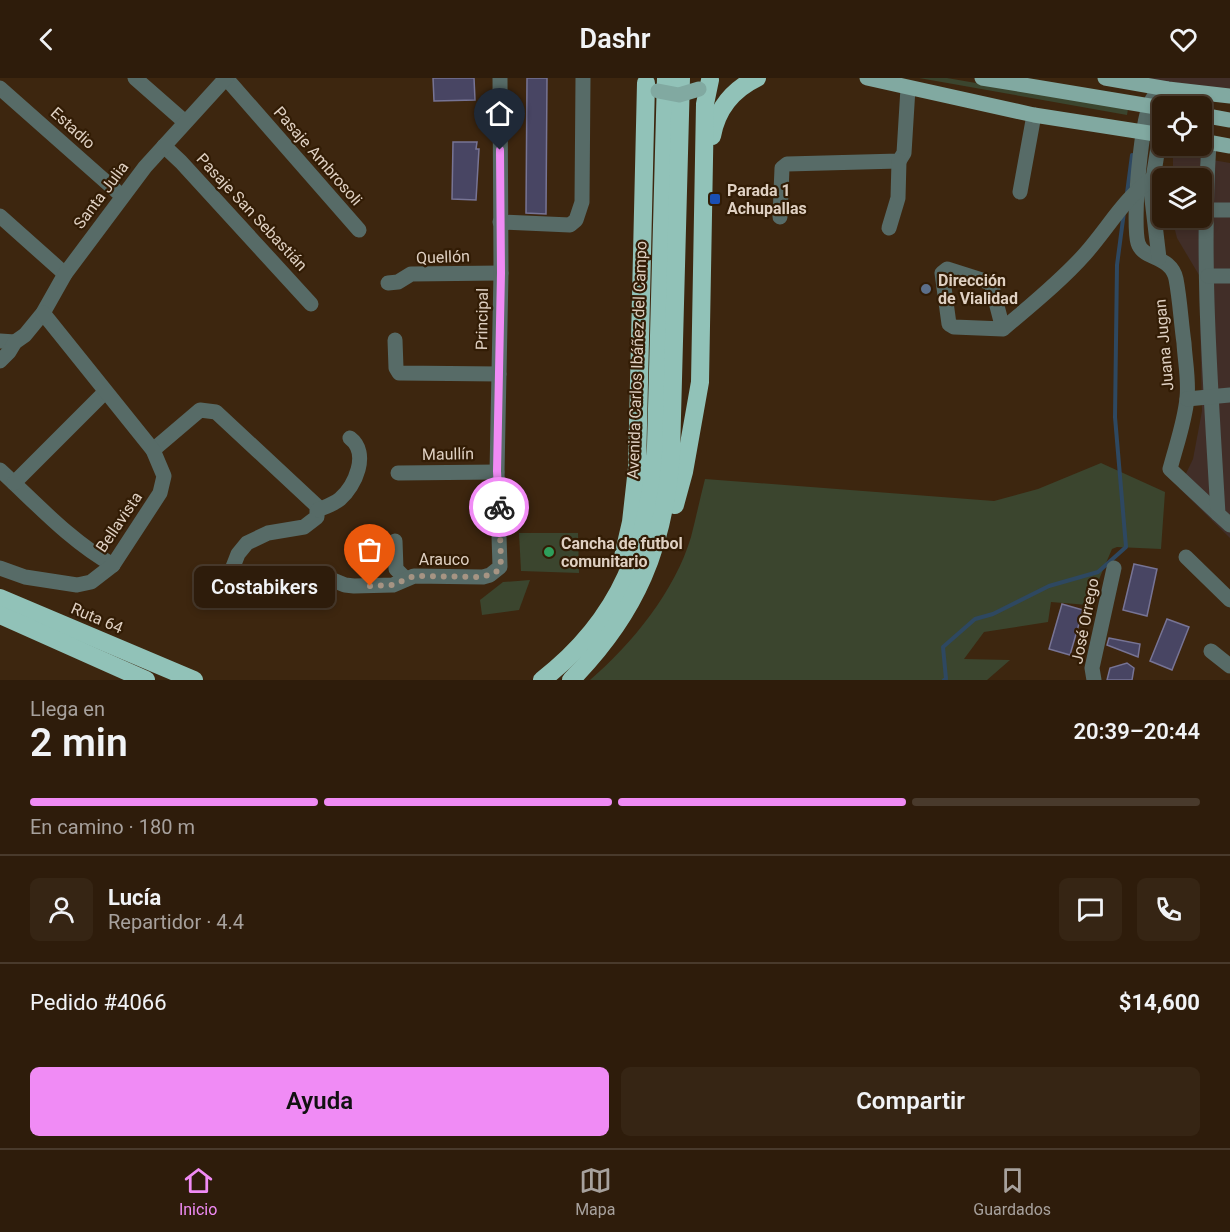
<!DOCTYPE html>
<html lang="es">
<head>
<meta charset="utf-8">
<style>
  body { margin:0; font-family:Roboto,sans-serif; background:#362514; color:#f1f3f6; height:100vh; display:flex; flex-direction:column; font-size:22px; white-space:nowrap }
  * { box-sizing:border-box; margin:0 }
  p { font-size:20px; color:#a7a19d }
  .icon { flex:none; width:33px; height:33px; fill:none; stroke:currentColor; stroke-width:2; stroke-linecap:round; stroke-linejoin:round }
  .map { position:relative; height:602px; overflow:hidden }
  .side { display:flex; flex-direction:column; background:#2e1c0b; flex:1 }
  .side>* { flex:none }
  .tools { position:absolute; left:1152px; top:18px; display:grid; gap:12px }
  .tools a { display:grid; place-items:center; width:60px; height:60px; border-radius:9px; background:#2e1c0b; box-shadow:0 3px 9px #0003,0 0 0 2px #493a2c; font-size:30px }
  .pin { position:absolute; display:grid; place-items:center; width:51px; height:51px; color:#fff; margin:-62px -26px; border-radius:50% 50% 50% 0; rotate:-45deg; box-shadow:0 0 6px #0007 }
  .pin .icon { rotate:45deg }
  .courier { position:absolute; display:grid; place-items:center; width:60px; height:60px; margin:-30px; border:4px solid #f08bf5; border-radius:50%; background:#fff; color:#222; box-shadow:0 2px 8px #0007 }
  .bubble { position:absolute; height:42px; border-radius:9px; background:#2e1c0b; box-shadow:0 3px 9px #0003,0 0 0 2px #493a2c; font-size:20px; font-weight:600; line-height:42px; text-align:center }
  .head em { font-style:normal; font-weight:600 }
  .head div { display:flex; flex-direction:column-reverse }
  .head { display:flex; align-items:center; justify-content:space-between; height:102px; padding:0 30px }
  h1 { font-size:39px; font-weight:600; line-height:45px }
  .bar { display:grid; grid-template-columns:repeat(4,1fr); gap:9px 6px; align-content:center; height:72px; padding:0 30px }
  .bar i { height:8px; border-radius:4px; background:#493a2c }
  .bar .current { background:#f08bf5 }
  .bar p { grid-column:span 4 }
  .line { display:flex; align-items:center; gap:15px; padding:0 30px; border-top:2px solid #493a2c }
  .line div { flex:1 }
  .round { display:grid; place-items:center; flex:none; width:63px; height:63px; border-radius:9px; background:#362514 }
  .cta { display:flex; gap:12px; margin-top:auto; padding:12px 30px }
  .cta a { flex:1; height:69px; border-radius:9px; background:#f08bf5; color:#111; font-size:24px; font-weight:600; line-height:69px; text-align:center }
  .cta a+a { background:#362514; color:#f1f3f6 }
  header { display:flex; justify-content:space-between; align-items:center; height:78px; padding:0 30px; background:#2e1c0b; font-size:27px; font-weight:600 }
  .menu { display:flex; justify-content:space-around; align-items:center; height:84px; border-top:2px solid #493a2c; background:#2e1c0b; font-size:16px; color:#a7a19d }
  .menu a { display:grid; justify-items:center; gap:3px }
  .menu .current { color:#f08bf5 }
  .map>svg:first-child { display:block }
</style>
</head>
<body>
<header><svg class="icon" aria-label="back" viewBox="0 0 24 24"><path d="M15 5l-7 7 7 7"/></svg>Dashr<svg class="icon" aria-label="heart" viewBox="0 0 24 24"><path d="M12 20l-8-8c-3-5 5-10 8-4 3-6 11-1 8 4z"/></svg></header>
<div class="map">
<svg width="1230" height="602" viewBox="0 0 1230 602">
  <rect width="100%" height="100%" fill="#3d260f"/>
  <!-- commercial -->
  <g fill="#412e28">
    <polygon points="1141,0 1230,0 1230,12"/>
    <polygon points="1173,75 1230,85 1230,460 1179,410 1193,381 1202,333 1199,197 1177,160 1172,140 1202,140 1202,100 1173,100"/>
  </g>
  <!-- green -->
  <g fill="#3b452e">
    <polygon points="919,0 947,0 1128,31 1127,37"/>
    <path d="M 1101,385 L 1165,414 L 1161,471 L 1117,469 L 1112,471 L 1088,527 L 1051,524 L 1048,544 L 984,554 L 964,581 L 1010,582 L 987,602 L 590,602 C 632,566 675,513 691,459 C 696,440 700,420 705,401 L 994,423 L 1038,411 Z"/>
    <polygon points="519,455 578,455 579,495 521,493"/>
    <polygon points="530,502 519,532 482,537 480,522 503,504"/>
  </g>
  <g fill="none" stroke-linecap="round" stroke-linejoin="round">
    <!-- stream -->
    <g stroke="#2e4861" stroke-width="4">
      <polyline points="1127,115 1132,77"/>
      <polyline points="944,602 946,601 943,569 975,541 993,536 1049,508 1098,494 1126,469 1115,339 1117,187 1124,134"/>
    </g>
  </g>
  <!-- building -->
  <g fill="#484563" stroke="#777495" stroke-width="1.5">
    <polygon points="433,0 474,0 475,22 434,23"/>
    <polygon points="527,0 547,0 546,136 526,135"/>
    <polygon points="453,64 477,64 476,71 479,71 476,122 452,121"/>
    <polygon points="1134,486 1157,491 1147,538 1123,532"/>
    <polygon points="1062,526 1083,532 1070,577 1049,571"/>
    <polygon points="1167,541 1189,549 1172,592 1150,583"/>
    <polygon points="1109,560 1140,566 1138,579 1107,567"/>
    <polygon points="1127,585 1134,590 1132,602 1107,602 1110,590"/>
  </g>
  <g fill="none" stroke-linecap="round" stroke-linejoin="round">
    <!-- minor -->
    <g stroke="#576b67" stroke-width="15">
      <polyline points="135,0 185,44"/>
      <polyline points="226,0 359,152"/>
      <polyline points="0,10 122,118"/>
      <path d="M 1168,11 C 1163,13 1156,15 1153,20 C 1141,37 1132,144 1138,165 C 1143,182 1171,177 1176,201 C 1180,222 1181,244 1184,265 C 1185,283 1189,302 1187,320 C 1185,343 1176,368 1170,391 L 1218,436"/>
      <path d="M 1209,65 C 1201,188 1211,312 1218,436 L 1230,447"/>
      <polyline points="164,68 181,84 311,226"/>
      <polyline points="1020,114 1034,37"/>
      <polyline points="1206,132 1230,132"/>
      <polyline points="0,138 65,196"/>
      <polyline points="780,139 782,90 787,86 899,83 904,75 908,10"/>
      <polyline points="500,144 570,147 576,142 582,124 583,0"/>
      <polyline points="889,150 898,120 899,83"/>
      <polyline points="1159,180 1151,113 1160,57"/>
      <polyline points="1208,198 1230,198"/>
      <polyline points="388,205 398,204 411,196 501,195"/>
      <path d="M 1003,251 L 991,205 L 947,191 L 942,195 L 949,246 L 954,249 L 1003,251 C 1031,227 1061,203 1085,176 C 1108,150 1125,119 1153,100"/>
      <polyline points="395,262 396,290 399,295 499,296"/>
      <polyline points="0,263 15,264"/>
      <polyline points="0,283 9,274 15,264 25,257 43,235 65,196 145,89 226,0"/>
      <polyline points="1187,321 1230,317"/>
      <polyline points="153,372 200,332 216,334 317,428 317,439 304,449 268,455 247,465 238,476 224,512"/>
      <path d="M 0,392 C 36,425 70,463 113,487"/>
      <polyline points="398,395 497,394"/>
      <polyline points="14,405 105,314"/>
      <path d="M 318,432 C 325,429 334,426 340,421 C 355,408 370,375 350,360"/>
      <polyline points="395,463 396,491 406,501"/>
      <polyline points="1186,479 1230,522"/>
      <polyline points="0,490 25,499 77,507 91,504 113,487 160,415 164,398 153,372 43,235"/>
      <polyline points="274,496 318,496 345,507 354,508 393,507 414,498 483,499 490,497 500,489 497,394 501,195 500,0"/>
      <polyline points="1211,573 1230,588"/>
      <polyline points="1094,602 1092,590 1114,490"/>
    </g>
    <!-- major -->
    <g stroke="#81a9a1" stroke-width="15">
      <polyline points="867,0 1034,37 1162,57"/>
      <polyline points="982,0 1162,30"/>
      <polyline points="1105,0 1168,11 1230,18"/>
      <polyline points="1202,37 1230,42"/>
      <polyline points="1202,63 1230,68"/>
    </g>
    <!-- highway -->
    <g stroke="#91c2b8" stroke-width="18">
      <path d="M 712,58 C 717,31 732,12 757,0"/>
      <polyline points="675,427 684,394 700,304 705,26 710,2"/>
      <polyline points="622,483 631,444 637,390 646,5"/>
      <polyline points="0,520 194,602"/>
      <polyline points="0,537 146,602"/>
      <path d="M 542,602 C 622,540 648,466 656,368 L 666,0"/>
      <path d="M 571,602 C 637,535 664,469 671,376 L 681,0"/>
    </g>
    <!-- major-bridge -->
    <polyline stroke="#81a9a1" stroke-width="15" points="658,13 679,17 699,11"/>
  </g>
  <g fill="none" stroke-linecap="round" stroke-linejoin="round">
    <!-- done -->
    <polyline stroke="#a69483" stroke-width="6" stroke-dasharray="0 10.8" points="370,508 393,507 414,498 483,499 496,494 500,489 501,482 499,429"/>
    <!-- route -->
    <polyline stroke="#f08bf5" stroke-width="8" points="499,429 497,393 501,195 500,72"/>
  </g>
  <!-- markers -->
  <rect fill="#1a4fb4" stroke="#321c05" stroke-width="2" x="709" y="115" width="12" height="12" rx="3"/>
  <circle fill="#5c6f8a" stroke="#321c05" stroke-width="2" cx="926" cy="211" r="6"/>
  <circle fill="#2e9e5b" stroke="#321c05" stroke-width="2" cx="549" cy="474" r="6"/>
  <g text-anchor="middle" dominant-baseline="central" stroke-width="4.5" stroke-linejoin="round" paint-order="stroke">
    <!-- street labels -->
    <g font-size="16" fill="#dfd0c2" stroke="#321c05">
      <text transform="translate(73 50) rotate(42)">Estadio</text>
      <text transform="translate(318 78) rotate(49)">Pasaje Ambrosoli</text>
      <text transform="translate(101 117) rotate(-53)">Santa Julia</text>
      <text transform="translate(252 134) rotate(47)">Pasaje San Sebastián</text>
      <text transform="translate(443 179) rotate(-2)">Quellón</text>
      <text transform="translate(482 241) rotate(-89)">Principal</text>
      <text transform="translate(1164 267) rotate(-95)">Juana Jugan</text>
      <text transform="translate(637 282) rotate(-88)">Avenida Carlos Ibáñez del Campo</text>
      <text transform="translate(448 376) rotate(-1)">Maullín</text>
      <text transform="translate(119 444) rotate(-56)">Bellavista</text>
      <text x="444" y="481">Arauco</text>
      <text transform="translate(97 540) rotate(23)">Ruta 64</text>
      <text transform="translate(1085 543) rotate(-79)">José Orrego</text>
    </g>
    <!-- poi labels -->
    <g font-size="16" font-weight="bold" fill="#dfd0c2" stroke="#321c05" text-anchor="start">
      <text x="727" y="112">Parada 1<tspan x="727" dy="18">Achupallas</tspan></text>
      <text x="938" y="202">Dirección<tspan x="938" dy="18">de Vialidad</tspan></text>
      <text x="561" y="465">Cancha de futbol<tspan x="561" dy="18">comunitario</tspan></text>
    </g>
  </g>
</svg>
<div class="tools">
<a><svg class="icon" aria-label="locate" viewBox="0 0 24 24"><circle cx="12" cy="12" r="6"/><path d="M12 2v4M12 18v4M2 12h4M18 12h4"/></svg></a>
<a><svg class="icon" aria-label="layers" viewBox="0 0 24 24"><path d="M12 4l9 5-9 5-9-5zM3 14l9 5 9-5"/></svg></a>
</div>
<div class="pin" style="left:370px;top:508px;background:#ea580c"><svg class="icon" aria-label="bag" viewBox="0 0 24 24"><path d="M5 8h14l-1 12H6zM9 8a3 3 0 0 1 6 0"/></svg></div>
<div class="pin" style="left:500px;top:72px;background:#1f2937"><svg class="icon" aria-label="home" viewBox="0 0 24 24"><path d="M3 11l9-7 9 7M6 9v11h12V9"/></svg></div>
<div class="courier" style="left:499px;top:429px"><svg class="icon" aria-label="bike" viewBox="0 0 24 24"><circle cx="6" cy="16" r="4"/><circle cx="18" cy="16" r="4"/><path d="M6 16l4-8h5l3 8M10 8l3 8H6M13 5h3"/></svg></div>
<div class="bubble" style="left:194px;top:488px;width:141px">Costabikers</div>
</div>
<section class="side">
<div class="head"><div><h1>2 min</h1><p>Llega en</p></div><em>20:39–20:44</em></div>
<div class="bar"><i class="current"></i><i class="current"></i><i class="current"></i><i></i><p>En camino · 180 m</p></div>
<div class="line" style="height:108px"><a class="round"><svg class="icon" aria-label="person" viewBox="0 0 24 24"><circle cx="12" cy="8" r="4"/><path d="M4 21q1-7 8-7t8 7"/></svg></a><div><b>Lucía</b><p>Repartidor · 4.4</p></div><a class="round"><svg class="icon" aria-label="chat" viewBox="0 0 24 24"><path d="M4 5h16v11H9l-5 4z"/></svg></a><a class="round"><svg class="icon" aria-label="phone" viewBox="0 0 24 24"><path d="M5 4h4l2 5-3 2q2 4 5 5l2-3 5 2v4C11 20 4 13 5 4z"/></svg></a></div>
<div class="line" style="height:78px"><div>Pedido #4066</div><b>$14,600</b></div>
<div class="cta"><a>Ayuda</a><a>Compartir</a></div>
</section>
<nav class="menu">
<a class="current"><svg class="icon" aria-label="home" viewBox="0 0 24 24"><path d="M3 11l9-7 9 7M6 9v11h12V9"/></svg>Inicio</a>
<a><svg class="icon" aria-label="map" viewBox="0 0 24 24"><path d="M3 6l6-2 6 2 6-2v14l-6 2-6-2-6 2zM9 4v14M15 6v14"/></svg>Mapa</a>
<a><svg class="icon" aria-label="saved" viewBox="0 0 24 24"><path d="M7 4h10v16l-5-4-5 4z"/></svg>Guardados</a>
</nav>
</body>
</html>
